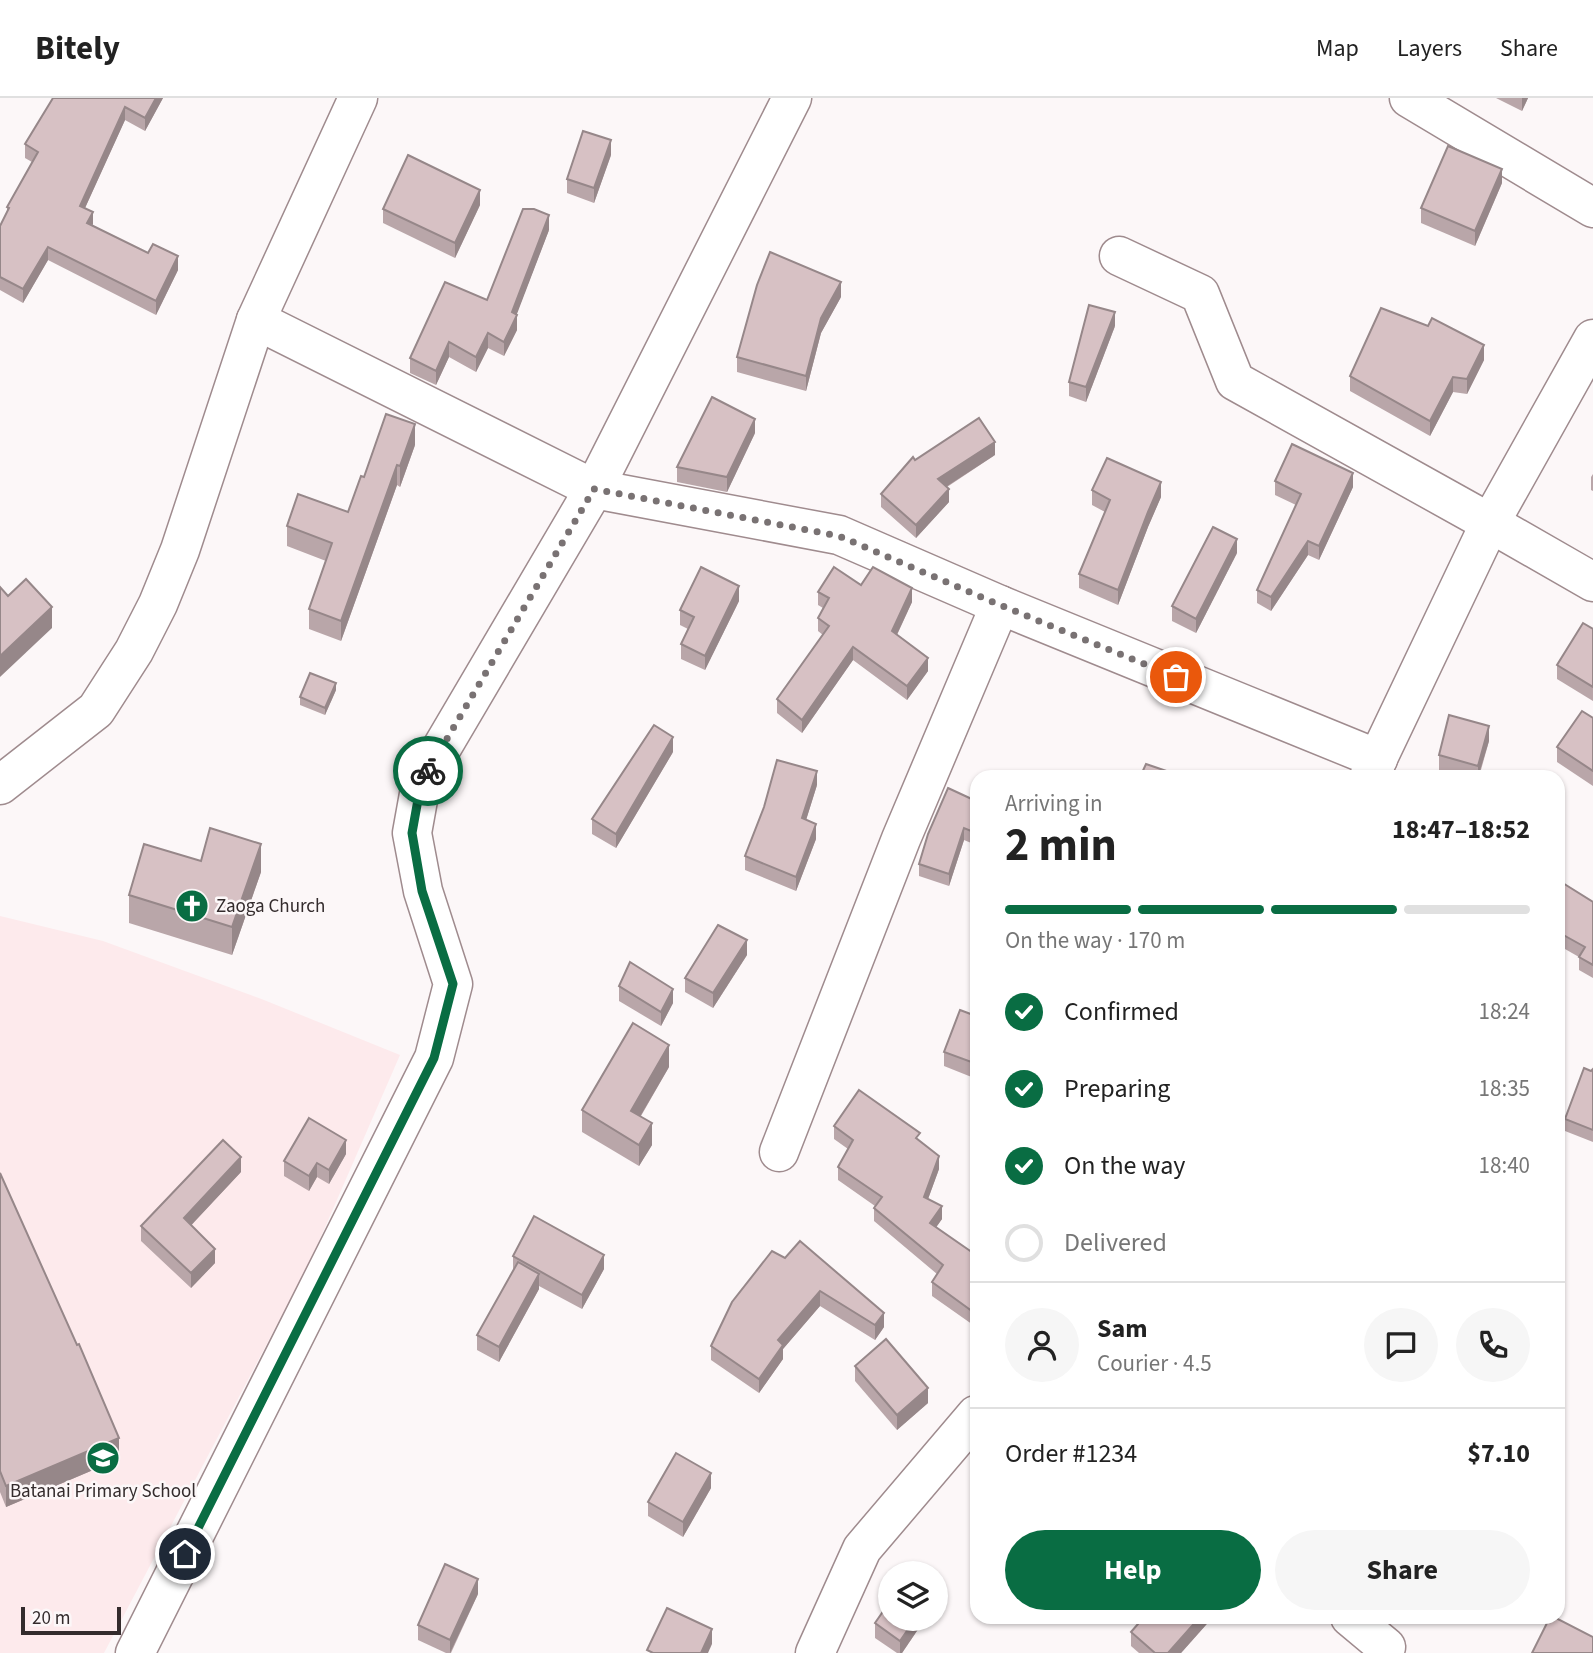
<!DOCTYPE html>
<html lang="en">
<head>
<meta charset="utf-8">
<style>
  body { margin:0; font-family:"Source Sans 3",sans-serif; background:#f6f6f6; color:#222; height:100vh; display:flex; flex-direction:column; font-size:26px; white-space:nowrap }
  * { box-sizing:border-box; margin:0 }
  p { font-size:23px; color:#767676 }
  .icon { flex:none; width:38px; height:38px; fill:none; stroke:currentColor; stroke-width:2; stroke-linecap:round; stroke-linejoin:round }
  .map { position:relative; flex:1; overflow:hidden }
  .details { position:absolute; left:970px; top:672px; width:595px; height:854px; display:flex; flex-direction:column; background:#fff; border-radius:21px; box-shadow:0 2px 5px #0004 }
  .details>* { flex:none }
  .buttons { position:absolute; left:878px; top:1463px; display:grid; gap:14px }
  .buttons a { display:grid; place-items:center; width:70px; height:70px; border-radius:50%; background:#fff; box-shadow:0 2px 5px #0004; font-size:35px }
  .scale { position:absolute; left:21px; bottom:18px; width:100px; box-sizing:border-box; padding-left:7px; border:4px solid #332b2c; border-top:0; font-size:19px; line-height:24px; white-space:nowrap; color:#332b2c; -webkit-text-stroke:5px #fcf7f8; paint-order:stroke }
  .pin { position:absolute; display:grid; place-items:center; width:60px; height:60px; color:#fff; margin:-30px; border:4px solid #fff; border-radius:50%; box-shadow:0 2px 7px #0007 }
  .courier { position:absolute; display:grid; place-items:center; width:70px; height:70px; margin:-35px; border:5px solid #096d43; border-radius:50%; background:#fff; color:#222; box-shadow:0 2px 9px #0007 }
  .headline em { font-style:normal; font-weight:700 }
  .headline div { display:flex; flex-direction:column-reverse }
  .headline { display:flex; align-items:center; justify-content:space-between; height:119px; padding:0 35px }
  h1 { font-size:46px; font-weight:700; line-height:52px }
  .bar { display:grid; grid-template-columns:repeat(4,1fr); gap:10px 7px; align-content:center; height:84px; padding:0 35px }
  .bar i { height:9px; border-radius:5px; background:#e0e0e0 }
  .bar .current { background:#096d43 }
  .bar p { grid-column:span 4 }
  .line { display:flex; align-items:center; gap:18px; padding:0 35px; border-top:2px solid #e0e0e0 }
  .line div { flex:1 }
  .round { display:grid; place-items:center; flex:none; width:74px; height:74px; border-radius:37px; background:#f6f6f6 }
  ol { padding:0 35px; list-style:none }
  li { display:flex; align-items:center; gap:21px; height:77px }
  li p { margin-inline-start:auto }
  li .icon { padding:7px; border-radius:50%; background:#096d43; color:#fff; stroke-width:4 }
  li:last-child { color:#767676 }
  li i { width:38px; height:38px; border:4px solid #e0e0e0; border-radius:50% }
  .cta { display:flex; gap:14px; margin-top:auto; padding:14px 35px }
  .cta a { flex:1; height:80px; border-radius:42px; background:#096d43; color:#fff; font-size:28px; font-weight:700; line-height:80px; text-align:center }
  .cta a+a { background:#f6f6f6; color:#222 }
  header { display:flex; align-items:center; gap:42px; box-sizing:border-box; height:98px; padding:0 35px; background:#fff; border-bottom:2px solid #e0e0e0 }
  header strong { font-size:33px }
  nav { display:flex; gap:38px; margin-inline-start:auto; font-size:24px }
  .map>svg:first-child { display:block }
</style>
</head>
<body>
<header>
<strong>Bitely</strong>
<nav><a>Map</a><a>Layers</a><a>Share</a></nav>
</header>
<div class="map">
<svg width="1593" height="1555" viewBox="0 0 1593 1555">
  <rect width="100%" height="100%" fill="#fcf7f8"/>
  <!-- built -->
  <polygon fill="#fdeaec" points="0,818 103,843 264,902 400,957 309,1166 104,1555 0,1555"/>
  <g fill="none" stroke-linecap="round" stroke-linejoin="round">
    <defs>
      <g id="minor">
        <polyline points="1409,0 1593,110"/>
        <polyline points="1119,158 1200,196 1235,283 1490,425 1593,484"/>
        <polyline points="256,222 594,391 839,437 1000,507 1378,661"/>
        <polyline points="1369,679 1490,425 1593,241"/>
        <polyline points="0,687 96,612 134,553 158,506 180,452 256,222 358,0"/>
        <polyline points="779,1054 901,741 1000,507"/>
        <polyline points="1350,1519 1386,1549"/>
        <polyline points="135,1555 434,960 453,886 423,793 412,735 421,685 594,391 792,0"/>
        <polyline points="815,1555 862,1451 976,1317"/>
      </g>
    </defs>
    <!-- minor casing -->
    <use href="#minor" stroke="#9f8b8e" stroke-width="41"/>
    <!-- minor -->
    <use href="#minor" stroke="#fff" stroke-width="38"/>
  </g>
  <!-- wall -->
  <g fill="#b9a6a9">
    <polygon points="53,0 163,0 145,33 125,22 85,110 92,128 178,172 156,217 48,162 23,205 0,192 0,128 7,115 7,109 32,64 25,60 25,46"/>
    <polygon points="1496,0 1528,0 1522,13"/>
    <polygon points="611,57 594,105 567,95 567,81"/>
    <polygon points="1502,85 1475,148 1421,125 1421,110"/>
    <polygon points="480,107 455,160 383,125 383,111"/>
    <polygon points="549,132 516,217 517,232 504,258 488,250 476,274 449,259 436,287 410,275 410,260 487,202"/>
    <polygon points="841,199 821,235 806,293 737,274 737,259"/>
    <polygon points="1115,228 1086,304 1069,298 1069,284"/>
    <polygon points="1428,228 1484,262 1467,296 1453,294 1430,338 1350,293 1350,278"/>
    <polygon points="755,335 727,394 677,384 677,369"/>
    <polygon points="415,347 400,389 397,387 341,543 309,531 309,511 326,463 287,448 287,428 348,414 364,379"/>
    <polygon points="995,357 947,389 949,404 916,440 881,409 881,396"/>
    <polygon points="1593,376 1593,393 1591,392 1591,379"/>
    <polygon points="1275,383 1353,389 1319,462 1308,457 1271,513 1257,505 1257,492 1296,407 1275,397"/>
    <polygon points="1092,392 1161,399 1148,429 1118,507 1079,490 1079,476 1105,414 1092,407"/>
    <polygon points="1237,455 1196,535 1172,523 1172,508"/>
    <polygon points="861,487 912,504 897,537 928,573 907,602 853,562 802,635 777,615 777,601 823,537 818,533 818,520 823,510 818,507 818,494"/>
    <polygon points="739,503 705,572 681,561 681,546 688,531 680,527 680,512"/>
    <polygon points="1593,531 1593,603 1557,581 1557,567"/>
    <polygon points="336,592 325,617 300,607 300,599"/>
    <polygon points="1593,620 1593,688 1557,664 1557,649"/>
    <polygon points="1489,643 1479,679 1466,679 1439,672 1439,657"/>
    <polygon points="673,654 616,750 592,736 592,721"/>
    <polygon points="817,687 806,722 816,741 796,793 745,772 745,758"/>
    <polygon points="976,703 976,747 964,742 949,788 919,778 919,766"/>
    <polygon points="201,763 261,774 232,857 129,825 129,797"/>
    <polygon points="1558,782 1593,804 1593,880 1579,872 1579,859 1558,847"/>
    <polygon points="747,857 713,910 685,894 685,880"/>
    <polygon points="619,888 673,905 661,928 619,903"/>
    <polygon points="976,918 974,980 944,968 944,954"/>
    <polygon points="669,969 641,1018 652,1047 639,1068 582,1034 582,1012"/>
    <polygon points="1593,971 1593,1044 1565,1033 1565,1021"/>
    <polygon points="834,1028 920,1043 939,1071 928,1101 942,1121 936,1129 976,1157 976,1229 932,1198 932,1184 937,1176 874,1123 874,1110 875,1108 838,1082 838,1069 848,1051 834,1041"/>
    <polygon points="346,1056 329,1086 317,1079 309,1093 284,1078 284,1063"/>
    <polygon points="241,1074 191,1127 215,1165 191,1190 141,1143 141,1128"/>
    <polygon points="0,1075 119,1361 6,1409 0,1394"/>
    <polygon points="772,1153 884,1229 875,1242 820,1208 783,1251 783,1261 759,1295 711,1262 711,1248"/>
    <polygon points="513,1158 604,1171 582,1211 539,1188 539,1191 499,1264 477,1252 477,1237 513,1173"/>
    <polygon points="855,1268 928,1305 897,1332 855,1283"/>
    <polygon points="711,1390 683,1439 648,1418 648,1404"/>
    <polygon points="478,1496 451,1555 446,1555 418,1542 418,1527"/>
    <polygon points="1213,1519 1181,1555 1139,1555 1131,1548 1131,1534"/>
    <polygon points="891,1521 925,1521 902,1555 897,1555 875,1540 875,1525"/>
  </g>
  <!-- shaded-wall -->
  <g fill="#968789">
    <polygon points="156,0 163,0 145,33 145,20"/>
    <polygon points="1522,0 1528,0 1522,13"/>
    <polygon points="125,9 125,22 80,121 80,108"/>
    <polygon points="611,42 611,57 594,105 594,90"/>
    <polygon points="1502,71 1502,85 1475,148 1475,133"/>
    <polygon points="480,92 480,107 455,160 455,145"/>
    <polygon points="93,114 93,127 87,125"/>
    <polygon points="549,117 549,132 512,229 512,214"/>
    <polygon points="48,149 48,162 23,205 23,191"/>
    <polygon points="178,158 178,172 156,217 156,203"/>
    <polygon points="841,184 841,199 821,235 806,293 806,278 821,220"/>
    <polygon points="1115,214 1115,228 1086,304 1086,289"/>
    <polygon points="517,217 517,232 504,258 504,244"/>
    <polygon points="488,235 488,250 476,274 476,259"/>
    <polygon points="449,244 449,259 436,287 436,273"/>
    <polygon points="1484,247 1484,262 1467,296 1467,281"/>
    <polygon points="1453,279 1453,294 1430,338 1430,323"/>
    <polygon points="755,321 755,335 727,394 727,379"/>
    <polygon points="415,326 415,347 400,389 400,368"/>
    <polygon points="995,344 995,357 938,394 938,381"/>
    <polygon points="397,367 397,387 341,543 341,523"/>
    <polygon points="1353,375 1353,389 1319,462 1319,448"/>
    <polygon points="1161,384 1161,399 1148,429 1118,507 1118,492 1148,414"/>
    <polygon points="949,391 949,404 916,440 916,427"/>
    <polygon points="1237,441 1237,455 1196,535 1196,521"/>
    <polygon points="1308,443 1308,457 1271,513 1271,499"/>
    <polygon points="739,488 739,503 705,572 705,558"/>
    <polygon points="912,490 912,504 892,547 892,533"/>
    <polygon points="52,509 52,530 0,579 0,558"/>
    <polygon points="853,549 853,562 802,635 802,622"/>
    <polygon points="928,560 928,573 907,602 907,588"/>
    <polygon points="336,585 336,592 325,617 325,610"/>
    <polygon points="1489,628 1489,643 1478,679 1478,668"/>
    <polygon points="673,639 673,654 616,750 616,736"/>
    <polygon points="817,673 817,687 802,735 802,720"/>
    <polygon points="816,726 816,741 796,793 796,779"/>
    <polygon points="964,730 964,742 949,788 949,776"/>
    <polygon points="261,746 261,774 232,857 232,829"/>
    <polygon points="747,842 747,857 713,910 713,895"/>
    <polygon points="673,891 673,905 661,928 661,914"/>
    <polygon points="669,947 669,969 631,1034 631,1013"/>
    <polygon points="976,959 976,974 974,980 974,965"/>
    <polygon points="652,1025 652,1047 639,1068 639,1047"/>
    <polygon points="346,1042 346,1056 329,1086 329,1072"/>
    <polygon points="939,1058 939,1071 924,1112 924,1099"/>
    <polygon points="241,1059 241,1074 184,1135 184,1120"/>
    <polygon points="317,1065 317,1079 309,1093 309,1078"/>
    <polygon points="942,1108 942,1121 930,1138 930,1125"/>
    <polygon points="215,1151 215,1165 191,1190 191,1175"/>
    <polygon points="604,1157 604,1171 582,1211 582,1197"/>
    <polygon points="539,1176 539,1191 499,1264 499,1249"/>
    <polygon points="820,1193 820,1208 783,1251 783,1261 759,1295 759,1281 778,1242"/>
    <polygon points="884,1215 884,1229 875,1242 875,1227"/>
    <polygon points="928,1290 928,1305 897,1332 897,1317"/>
    <polygon points="119,1340 119,1361 6,1409 6,1388"/>
    <polygon points="1563,1347 1563,1362 1558,1371 1558,1356"/>
    <polygon points="711,1375 711,1390 683,1439 683,1424"/>
    <polygon points="478,1481 478,1496 450,1555 450,1542"/>
    <polygon points="1200,1519 1213,1519 1181,1555 1168,1555"/>
    <polygon points="915,1521 925,1521 902,1555 900,1555 900,1543"/>
    <polygon points="712,1531 712,1546 708,1555 701,1555"/>
  </g>
  <!-- building -->
  <g fill="#d7c1c4" stroke="#968789" stroke-width="2">
    <polygon points="53,0 156,0 145,20 125,9 80,108 93,114 87,125 148,155 153,146 178,158 156,203 48,149 23,191 0,179 0,128 9,110 7,109 38,54 25,46"/>
    <polygon points="583,33 611,42 594,90 567,81"/>
    <polygon points="1448,48 1502,71 1475,133 1421,110"/>
    <polygon points="408,57 480,92 455,145 383,111"/>
    <polygon points="523,111 534,111 549,117 512,214 517,217 504,244 488,235 476,259 449,244 436,273 410,260 445,184 487,202"/>
    <polygon points="770,154 841,184 821,220 806,278 737,259 757,187"/>
    <polygon points="1089,207 1115,214 1086,289 1069,284"/>
    <polygon points="1381,210 1428,228 1432,220 1484,247 1467,281 1453,279 1430,323 1350,278"/>
    <polygon points="712,299 755,321 727,379 677,369"/>
    <polygon points="386,316 415,326 400,368 397,367 341,523 309,511 332,445 287,428 298,396 348,414 361,378 364,379"/>
    <polygon points="979,320 995,344 938,381 949,391 916,427 881,396 913,359 915,362"/>
    <polygon points="1292,346 1353,375 1319,448 1308,443 1271,499 1257,492 1301,396 1275,383"/>
    <polygon points="1107,360 1161,384 1148,414 1118,492 1079,476 1110,402 1092,392"/>
    <polygon points="1213,429 1237,441 1196,521 1172,508"/>
    <polygon points="701,469 739,488 705,558 681,546 694,519 680,512"/>
    <polygon points="834,469 861,487 873,469 912,490 892,533 928,560 907,588 853,549 802,622 777,601 829,528 818,520 829,500 818,494"/>
    <polygon points="26,481 52,509 0,558 0,489 8,498"/>
    <polygon points="1583,525 1593,531 1593,589 1557,567"/>
    <polygon points="310,575 336,585 325,610 300,599"/>
    <polygon points="1582,613 1593,620 1593,673 1557,649"/>
    <polygon points="1449,617 1489,628 1478,668 1439,657"/>
    <polygon points="654,627 673,639 616,736 592,721"/>
    <polygon points="777,662 817,673 802,720 816,726 796,779 745,758 764,709"/>
    <polygon points="1146,666 1184,679 1140,679"/>
    <polygon points="948,690 976,703 976,735 964,730 949,776 919,766 928,736"/>
    <polygon points="210,730 261,746 232,829 129,797 144,746 201,763"/>
    <polygon points="1558,782 1593,804 1593,867 1579,859 1585,849 1558,834"/>
    <polygon points="718,827 747,842 713,895 685,880"/>
    <polygon points="630,864 673,891 661,914 619,888"/>
    <polygon points="960,912 976,918 976,959 974,965 944,954"/>
    <polygon points="633,925 669,947 631,1013 652,1025 639,1047 582,1012"/>
    <polygon points="1584,970 1591,973 1593,971 1593,1032 1565,1021"/>
    <polygon points="859,992 920,1035 916,1040 939,1058 924,1099 942,1108 930,1125 976,1157 976,1216 932,1184 943,1167 874,1110 882,1099 838,1069 853,1042 834,1028"/>
    <polygon points="309,1020 346,1042 329,1072 317,1065 309,1078 284,1063"/>
    <polygon points="223,1042 241,1059 184,1120 215,1151 191,1175 141,1128"/>
    <polygon points="0,1075 77,1247 79,1246 119,1340 6,1388 0,1373"/>
    <polygon points="534,1118 604,1157 582,1197 513,1158"/>
    <polygon points="800,1143 884,1215 875,1227 820,1193 778,1242 783,1247 759,1281 711,1248 732,1204 772,1153 785,1160"/>
    <polygon points="518,1164 539,1176 499,1249 477,1237"/>
    <polygon points="886,1241 928,1290 897,1317 855,1268"/>
    <polygon points="1558,1344 1563,1347 1558,1356"/>
    <polygon points="676,1355 711,1375 683,1424 648,1404"/>
    <polygon points="445,1466 478,1481 450,1542 418,1527"/>
    <polygon points="891,1502 891,1521 915,1521 900,1543 875,1525"/>
    <polygon points="667,1510 712,1531 701,1555 653,1555 647,1552"/>
    <polygon points="1144,1519 1200,1519 1168,1555 1155,1555 1131,1534"/>
    <polygon points="1550,1519 1554,1519 1593,1539 1593,1555 1532,1555"/>
  </g>
  <g fill="none" stroke-linecap="round" stroke-linejoin="round">
    <!-- done -->
    <polyline stroke="#797273" stroke-width="7" stroke-dasharray="0 12.6" points="428,673 594,391 839,438 1000,507 1176,579"/>
    <!-- route -->
    <polyline stroke="#096d43" stroke-width="9" points="185,1456 434,960 453,886 422,793 412,735 421,685 428,673"/>
  </g>
  <!-- icons -->
  <defs>
    <symbol id="church-disc" viewBox="-11 -11 22 22"><circle r="9.5" fill="#096d43" stroke="#fcf7f8"/><path d="M-1.2-6h2.4v3.5h3.3v2.4h-3.3V6h-2.4V-.1h-3.3v-2.4h3.3Z" fill="#fff"/></symbol>
    <symbol id="school-disc" viewBox="-11 -11 22 22"><circle r="9.5" fill="#096d43" stroke="#fcf7f8"/><path d="M0-5L7-2L0 1L-7-2ZM-4 1L0 2.5L4 1V4Q0 6-4 4Z" fill="#fff"/></symbol>
  </defs>
  <g fill-rule="evenodd">
    <use href="#church-disc" x="173" y="789" width="38" height="38"/>
    <use href="#school-disc" x="84" y="1341" width="38" height="38"/>
  </g>
  <g text-anchor="middle" dominant-baseline="central" stroke-width="5" stroke-linejoin="round" paint-order="stroke">
    <!-- poi labels -->
    <g font-size="19" fill="#332b2c" stroke="#fcf7f8" text-anchor="start">
      <text x="216" y="808">Zaoga Church</text>
      <text x="103" y="1393" text-anchor="middle">Batanai Primary School</text>
    </g>
  </g>
</svg>
<div class="buttons">
<a><svg class="icon" aria-label="layers" viewBox="0 0 24 24"><path d="M12 4l9 5-9 5-9-5zM3 14l9 5 9-5"/></svg></a>
</div>
<div class="scale">20 m</div>
<div class="pin" style="left:1176px;top:579px;background:#ea580c"><svg class="icon" aria-label="bag" viewBox="0 0 24 24"><path d="M5 8h14l-1 12H6zM9 8a3 3 0 0 1 6 0"/></svg></div>
<div class="pin" style="left:185px;top:1456px;background:#1f2937"><svg class="icon" aria-label="home" viewBox="0 0 24 24"><path d="M3 11l9-7 9 7M6 9v11h12V9"/></svg></div>
<div class="courier" style="left:428px;top:673px"><svg class="icon" aria-label="bike" viewBox="0 0 24 24"><circle cx="6" cy="16" r="4"/><circle cx="18" cy="16" r="4"/><path d="M6 16l4-8h5l3 8M10 8l3 8H6M13 5h3"/></svg></div>
<section class="details">
<div class="headline"><div><h1>2 min</h1><p>Arriving in</p></div><em>18:47–18:52</em></div>
<div class="bar"><i class="current"></i><i class="current"></i><i class="current"></i><i></i><p>On the way · 170 m</p></div>
<ol>
<li><svg class="icon" aria-label="check" viewBox="0 0 24 24"><path d="M5 12l5 5 9-10"/></svg>Confirmed<p>18:24</p></li>
<li><svg class="icon" aria-label="check" viewBox="0 0 24 24"><path d="M5 12l5 5 9-10"/></svg>Preparing<p>18:35</p></li>
<li><svg class="icon" aria-label="check" viewBox="0 0 24 24"><path d="M5 12l5 5 9-10"/></svg>On the way<p>18:40</p></li>
<li><i></i>Delivered</li>
</ol>
<div class="line" style="height:126px"><a class="round"><svg class="icon" aria-label="person" viewBox="0 0 24 24"><circle cx="12" cy="8" r="4"/><path d="M4 21q1-7 8-7t8 7"/></svg></a><div><b>Sam</b><p>Courier · 4.5</p></div><a class="round"><svg class="icon" aria-label="chat" viewBox="0 0 24 24"><path d="M4 5h16v11H9l-5 4z"/></svg></a><a class="round"><svg class="icon" aria-label="phone" viewBox="0 0 24 24"><path d="M5 4h4l2 5-3 2q2 4 5 5l2-3 5 2v4C11 20 4 13 5 4z"/></svg></a></div>
<div class="line" style="height:91px"><div>Order #1234</div><b>$7.10</b></div>
<div class="cta"><a>Help</a><a>Share</a></div>
</section>
</div>
</body>
</html>
